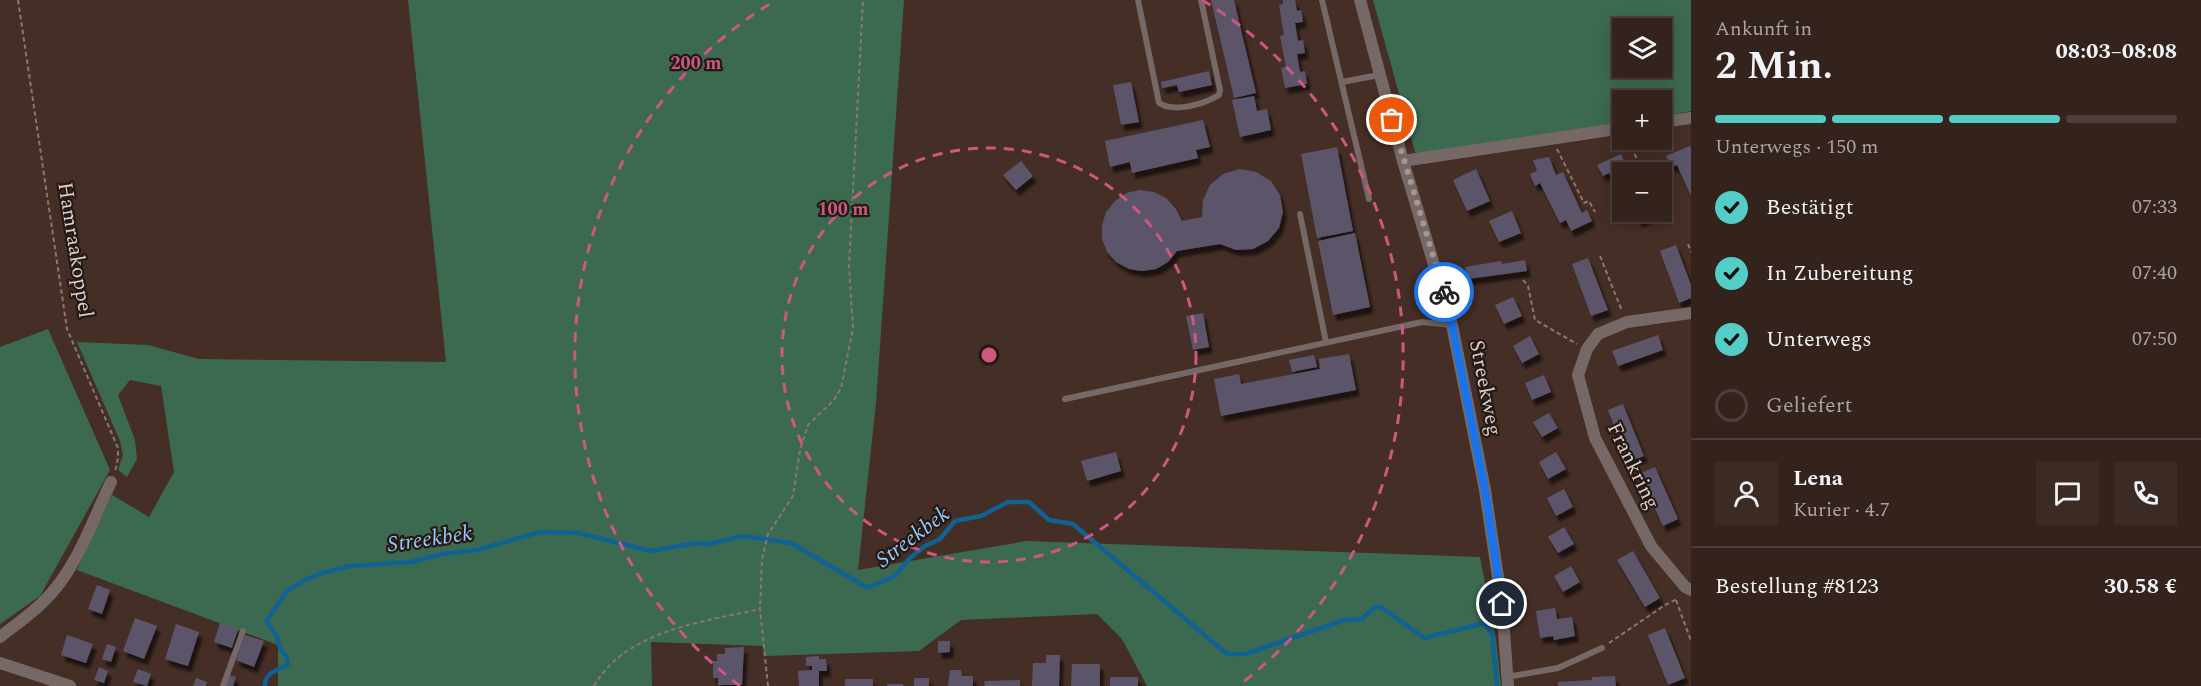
<!DOCTYPE html>
<html lang="de">
<head>
<meta charset="utf-8">
<style>
  body { margin:0; font-family:Spectral,serif; background:#3c2a25; color:#f1f3f6; height:100vh; display:flex; flex-direction:column; font-size:22px; white-space:nowrap }
  * { box-sizing:border-box; margin:0 }
  p { font-size:20px; color:#a9a4a3 }
  .icon { flex:none; width:33px; height:33px; fill:none; stroke:currentColor; stroke-width:2; stroke-linecap:round; stroke-linejoin:round }
  .map { position:relative; flex:1; overflow:hidden }
  .drawer { display:flex; flex-direction:column; background:#34221c; width:510px }
  .drawer>* { flex:none }
  .controls { position:absolute; left:1612px; top:18px; display:grid; gap:12px }
  .controls a { display:grid; place-items:center; width:60px; height:60px; border-radius:0px; background:#34221c; box-shadow:0 3px 15px #0003,0 0 0 2px #4e3f3b; font-size:30px }
  .pin { position:absolute; display:grid; place-items:center; width:51px; height:51px; color:#fff; margin:-26px; border:3px solid #fff; border-radius:50%; box-shadow:0 2px 6px #0007 }
  .courier { position:absolute; display:grid; place-items:center; width:60px; height:60px; margin:-30px; border:4px solid #1a73e8; border-radius:50%; background:#fff; color:#222; box-shadow:0 2px 8px #0007 }
  .summary em { font-style:normal; font-weight:700 }
  .summary div { display:flex; flex-direction:column-reverse }
  .summary { display:flex; align-items:center; justify-content:space-between; height:102px; padding:0 24px }
  h1 { font-size:39px; font-weight:700; line-height:45px }
  .bar { display:grid; grid-template-columns:repeat(4,1fr); gap:9px 6px; align-content:center; height:72px; padding:0 24px }
  .bar i { height:8px; border-radius:4px; background:#4e3f3b }
  .bar .on { background:#54cdc7 }
  .bar p { grid-column:span 4 }
  .line { display:flex; align-items:center; gap:15px; padding:0 24px; border-top:2px solid #4e3f3b }
  .line div { flex:1 }
  .round { display:grid; place-items:center; flex:none; width:63px; height:63px; border-radius:0px; background:#3c2a25 }
  ol { padding:0 24px; list-style:none }
  li { display:flex; align-items:center; gap:18px; height:66px }
  li p { margin-inline-start:auto }
  li .icon { padding:6px; border-radius:50%; background:#54cdc7; color:#111; stroke-width:4 }
  li:last-child { color:#a9a4a3 }
  li i { width:33px; height:33px; border:3px solid #4e3f3b; border-radius:50% }
  main { display:flex; flex:1; min-height:0 }
  .map>svg:first-child { display:block }
</style>
</head>
<body>
<main>
<div class="map">
<svg width="1691" height="686" viewBox="0 0 1691 686">
  <defs>
    <filter id="shadow"><feDropShadow dx="3.5" dy="6" stdDeviation="1.5" flood-color="#0009"/></filter>
  </defs>
  <rect width="100%" height="100%" fill="#452e25"/>
  <!-- green -->
  <g fill="#3c6a51" fill-rule="evenodd">
    <polygon points="408,0 904,0 876,403 858,570 1026,541 1480,557 1496,640 1501,686 1147,686 1122,639 1097,614 961,620 919,651 764,656 763,646 651,642 652,686 278,686 278,645 77,570 112,495 149,517 174,472 161,386 130,380 118,395 135,440 137,459 127,477 118,470 123,455 120,441 77,342 148,345 199,359 446,362"/>
    <path d="M 1373,0 L 1691,0 L 1691,111 L 1662,116 L 1662,100 L 1623,100 L 1623,122 L 1416,155 ZM 1623,28 L 1662,28 L 1662,68 L 1623,68 Z"/>
    <polygon points="48,329 110,470 40,596 0,624 0,347"/>
  </g>
  <g fill="none" stroke-linecap="round" stroke-linejoin="round">
    <!-- stream -->
    <path stroke="#106194" stroke-width="4.5" d="M 265,686 C 265,670 279,672 288,664 L 286,656 L 280,648 L 277,636 L 268,624 L 267,620 L 287,591 L 305,580 L 319,574 L 350,566 L 411,562 L 443,554 L 477,550 L 540,532 L 579,533 L 651,551 L 696,543 L 709,544 L 743,536 L 791,543 L 866,587 L 870,587 L 895,576 L 909,559 L 925,546 L 940,539 L 955,521 L 981,516 L 1008,502 L 1029,502 L 1049,520 L 1073,524 L 1227,654 L 1245,654 L 1345,620 L 1362,619 L 1375,607 L 1381,607 L 1424,638 L 1485,623 L 1492,634 L 1497,686"/>
  </g>
  <!-- building -->
  <g fill="#5c556b" filter="url(#shadow)">
    <polygon points="1211,0 1234,0 1256,93 1234,98"/>
    <polygon points="1283,0 1295,0 1297,11 1301,10 1303,22 1295,23 1298,41 1303,40 1305,53 1297,54 1300,72 1305,71 1307,84 1285,88 1281,68 1286,67 1280,36 1284,35 1279,5 1283,4"/>
    <polygon points="1209,71 1212,85 1179,92 1177,85 1162,88 1161,82"/>
    <polygon points="1131,82 1139,122 1121,125 1113,85"/>
    <polygon points="1254,96 1257,111 1267,109 1271,130 1240,137 1232,100"/>
    <polygon points="1203,120 1210,147 1196,150 1198,158 1132,173 1130,162 1110,167 1105,141"/>
    <polygon points="1690,146 1691,148 1691,196 1677,165 1671,167 1666,156"/>
    <polygon points="1337,147 1353,231 1317,238 1301,154"/>
    <polygon points="1621,154 1626,165 1632,162 1636,172 1623,172 1623,204 1609,173 1603,176 1597,165"/>
    <polygon points="1549,157 1556,175 1563,172 1582,213 1587,210 1592,221 1571,231 1566,220 1560,223 1540,183 1535,186 1530,174 1537,171 1533,160"/>
    <polygon points="1021,161 1033,176 1016,190 1003,175"/>
    <polygon points="1240,169 1256,172 1271,181 1280,195 1283,212 1279,228 1268,241 1253,249 1236,250 1220,244 1177,251 1168,262 1156,269 1142,271 1129,269 1116,262 1107,252 1102,239 1102,225 1106,212 1115,201 1126,193 1140,190 1154,192 1166,198 1176,209 1182,221 1202,217 1203,200 1210,185 1223,174"/>
    <polygon points="1476,169 1490,201 1467,211 1453,180"/>
    <polygon points="1512,211 1521,233 1499,242 1489,221"/>
    <polygon points="1627,212 1661,212 1639,222 1634,212 1628,214"/>
    <polygon points="1355,233 1370,307 1333,315 1318,241"/>
    <polygon points="1676,245 1691,285 1691,298 1679,303 1660,251"/>
    <polygon points="1588,258 1608,310 1591,316 1572,264"/>
    <polygon points="1525,260 1527,271 1468,279 1465,267 1501,261 1502,264"/>
    <polygon points="1513,297 1522,316 1504,324 1495,305"/>
    <polygon points="1203,313 1209,347 1193,350 1186,316"/>
    <polygon points="1658,335 1663,350 1618,366 1612,351"/>
    <polygon points="1530,336 1539,354 1522,363 1513,346"/>
    <polygon points="1349,354 1356,390 1221,416 1214,379 1239,374 1241,384 1320,369 1319,359"/>
    <polygon points="1314,355 1317,367 1292,372 1289,360"/>
    <polygon points="1544,375 1551,392 1532,400 1525,383"/>
    <polygon points="1623,404 1644,456 1628,462 1608,410"/>
    <polygon points="1549,413 1558,428 1542,437 1533,422"/>
    <polygon points="1116,452 1121,471 1087,481 1081,461"/>
    <polygon points="1556,452 1566,469 1548,479 1539,462"/>
    <polygon points="1655,467 1678,519 1663,526 1639,474"/>
    <polygon points="1564,489 1573,507 1556,516 1547,498"/>
    <polygon points="1564,527 1574,544 1558,553 1548,537"/>
    <polygon points="1633,551 1660,598 1645,607 1617,560"/>
    <polygon points="1571,566 1580,582 1563,592 1554,576"/>
    <polygon points="97,585 110,590 102,614 88,609"/>
    <polygon points="1555,608 1557,619 1572,617 1575,636 1554,640 1553,636 1540,638 1536,611"/>
    <polygon points="135,618 157,626 144,659 123,651"/>
    <polygon points="220,623 238,629 232,648 214,642"/>
    <polygon points="176,624 199,632 188,666 165,659"/>
    <polygon points="1665,628 1685,678 1668,685 1648,635"/>
    <polygon points="67,635 93,644 86,663 61,655"/>
    <polygon points="245,635 264,641 254,667 236,660"/>
    <polygon points="938,641 950,641 950,652 938,653"/>
    <polygon points="107,644 116,647 111,662 102,659"/>
    <polygon points="744,647 742,685 718,685 718,678 713,678 713,661 717,661 717,654 725,654 725,648"/>
    <polygon points="1046,655 1060,655 1059,686 1032,686 1033,663 1046,663"/>
    <polygon points="819,656 819,659 826,659 827,671 819,671 819,686 799,686 798,671 812,670 812,666 806,666 806,657"/>
    <polygon points="1072,664 1100,664 1100,686 1071,686"/>
    <polygon points="99,667 108,671 104,683 94,680"/>
    <polygon points="138,669 151,674 147,686 133,682"/>
    <polygon points="950,670 961,670 962,676 973,676 973,686 948,686"/>
    <polygon points="229,675 236,677 233,686 225,686"/>
    <polygon points="1615,676 1616,686 1558,686 1558,682 1592,680 1592,677"/>
    <rect x="1110" y="677" width="28" height="9"/>
    <polygon points="196,678 207,682 206,686 193,686"/>
    <rect x="914" y="678" width="15" height="8"/>
    <rect x="845" y="679" width="28" height="7"/>
    <polygon points="1020,680 1020,686 985,686 984,681"/>
    <rect x="887" y="684" width="16" height="2"/>
  </g>
  <g fill="none" stroke-linecap="round" stroke-linejoin="round">
    <!-- path -->
    <g stroke="#8a776f" stroke-width="2" stroke-dasharray="4.5 3" stroke-linecap="butt">
      <polyline points="18,0 67,329 118,448 118,458 115,472"/>
      <polyline points="1629,140 1642,172"/>
      <polyline points="1557,149 1584,203 1589,201 1595,212"/>
      <polyline points="1662,199 1663,201"/>
      <polyline points="1688,244 1691,252"/>
      <polyline points="1600,256 1622,311"/>
      <polyline points="1523,280 1528,286 1535,320 1577,344"/>
      <polyline points="1676,600 1691,641"/>
      <polyline points="1609,643 1665,605 1677,599"/>
      <path d="M 594,686 C 626,630 703,622 760,609"/>
      <polyline points="768,686 760,609 762,559 768,534 793,496 800,450 808,425 834,400 841,388 853,328 849,266 863,0"/>
    </g>
    <!-- service -->
    <g stroke="#756867" stroke-width="6">
      <path d="M 1138,0 L 1159,103 C 1175,113 1204,104 1219,95 L 1220,90 L 1201,0"/>
      <polyline points="1322,0 1369,199"/>
      <polyline points="1342,82 1379,75"/>
      <polyline points="1300,214 1326,342"/>
      <polyline points="1065,399 1422,322 1452,325"/>
      <polyline points="1507,677 1558,668 1602,648"/>
      <polyline points="223,686 243,631"/>
    </g>
    <!-- minor -->
    <g stroke="#756867" stroke-width="12">
      <polyline points="1360,0 1403,161 1452,325 1485,490 1502,604 1508,686"/>
      <polyline points="1662,122 1691,118"/>
      <polyline points="1403,161 1623,128"/>
      <polyline points="1691,313 1627,322 1598,334 1587,349 1578,375 1595,438 1651,546 1685,587 1691,590"/>
      <path d="M 0,637 C 14,626 30,615 43,602 C 76,571 92,522 111,482"/>
      <polyline points="0,663 70,686"/>
    </g>
  </g>
  <g fill="none" stroke-linecap="round" stroke-linejoin="round">
    <!-- done -->
    <polyline stroke="#a89790" stroke-width="6" stroke-dasharray="0 10.8" points="1392,120 1444,292"/>
    <!-- route -->
    <polyline stroke="#1a73e8" stroke-width="8" points="1444,292 1452,325 1485,490 1502,604"/>
  </g>
  <!-- distance rings -->
  <g fill="none" stroke="#cc5882" stroke-width="3" stroke-dasharray="10 8">
    <circle cx="989" cy="355" r="207"/>
    <path d="M740 686A414 414 0 0 1 776 0M1202 0A414 414 0 0 1 1238 686"/>
  </g>
  <g text-anchor="middle" dominant-baseline="central" stroke-width="4.5" stroke-linejoin="round" paint-order="stroke">
    <!-- street labels -->
    <g font-size="21" fill="#decfc9" stroke="#241915">
      <text transform="translate(75 250) rotate(81)">Hamraakoppel</text>
      <text transform="translate(1485 388) rotate(79)">Streekweg</text>
      <text transform="translate(1633 466) rotate(64)">Frankring</text>
    </g>
    <!-- water labels -->
    <g font-size="22" font-style="italic" fill="#96ccf7" stroke="#241915">
      <text transform="translate(913 537) rotate(-37)">Streekbek</text>
      <text transform="translate(430 539) rotate(-8)">Streekbek</text>
    </g>
  </g>
  <circle cx="989" cy="355" r="9" fill="#cc5882" stroke="#241915" stroke-width="3"/>
  <g font-size="18" text-anchor="middle" font-weight="bold" fill="#cc5882" stroke="#241915" stroke-width="4.5" stroke-linejoin="round" paint-order="stroke">
    <text x="696" y="69">200 m</text>
    <text x="843" y="215">100 m</text>
  </g>
</svg>
<div class="controls">
<a><svg class="icon" aria-label="layers" viewBox="0 0 24 24"><path d="M12 4l9 5-9 5-9-5zM3 14l9 5 9-5"/></svg></a>
<a>+</a>
<a>−</a>
</div>
<div class="pin" style="left:1392px;top:120px;background:#ea580c"><svg class="icon" aria-label="bag" viewBox="0 0 24 24"><path d="M5 8h14l-1 12H6zM9 8a3 3 0 0 1 6 0"/></svg></div>
<div class="pin" style="left:1502px;top:604px;background:#1f2937"><svg class="icon" aria-label="home" viewBox="0 0 24 24"><path d="M3 11l9-7 9 7M6 9v11h12V9"/></svg></div>
<div class="courier" style="left:1444px;top:292px"><svg class="icon" aria-label="bike" viewBox="0 0 24 24"><circle cx="6" cy="16" r="4"/><circle cx="18" cy="16" r="4"/><path d="M6 16l4-8h5l3 8M10 8l3 8H6M13 5h3"/></svg></div>
</div>
<section class="drawer">
<div class="summary"><div><h1>2 Min.</h1><p>Ankunft in</p></div><em>08:03–08:08</em></div>
<div class="bar"><i class="on"></i><i class="on"></i><i class="on"></i><i></i><p>Unterwegs · 150 m</p></div>
<ol>
<li><svg class="icon" aria-label="check" viewBox="0 0 24 24"><path d="M5 12l5 5 9-10"/></svg>Bestätigt<p>07:33</p></li>
<li><svg class="icon" aria-label="check" viewBox="0 0 24 24"><path d="M5 12l5 5 9-10"/></svg>In Zubereitung<p>07:40</p></li>
<li><svg class="icon" aria-label="check" viewBox="0 0 24 24"><path d="M5 12l5 5 9-10"/></svg>Unterwegs<p>07:50</p></li>
<li><i></i>Geliefert</li>
</ol>
<div class="line" style="height:108px"><a class="round"><svg class="icon" aria-label="person" viewBox="0 0 24 24"><circle cx="12" cy="8" r="4"/><path d="M4 21q1-7 8-7t8 7"/></svg></a><div><b>Lena</b><p>Kurier · 4.7</p></div><a class="round"><svg class="icon" aria-label="chat" viewBox="0 0 24 24"><path d="M4 5h16v11H9l-5 4z"/></svg></a><a class="round"><svg class="icon" aria-label="phone" viewBox="0 0 24 24"><path d="M5 4h4l2 5-3 2q2 4 5 5l2-3 5 2v4C11 20 4 13 5 4z"/></svg></a></div>
<div class="line" style="height:78px"><div>Bestellung #8123</div><b>30.58 €</b></div>
</section>
</main>
</body>
</html>
